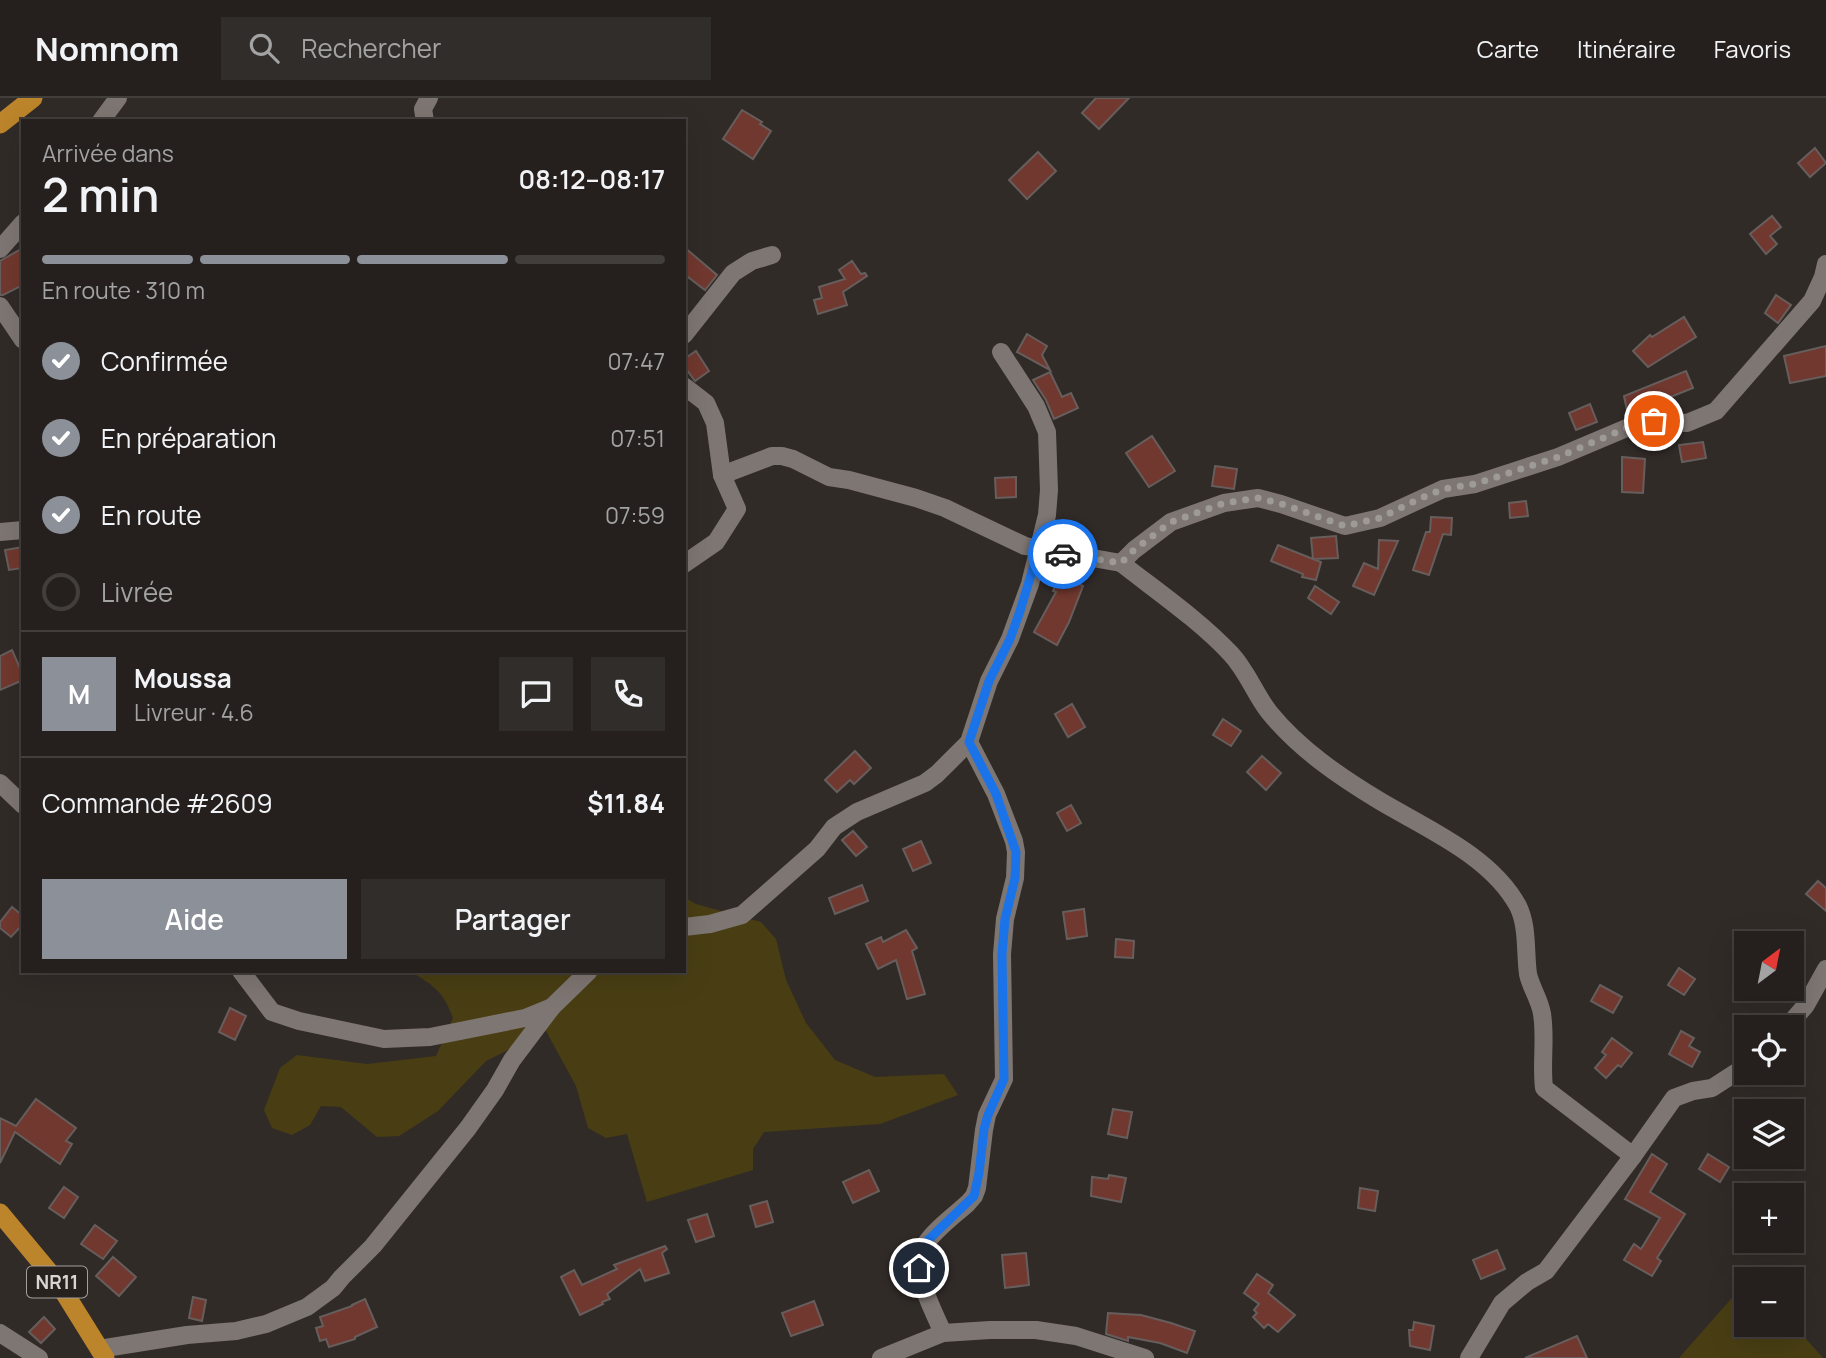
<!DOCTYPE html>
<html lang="fr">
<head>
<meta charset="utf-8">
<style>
  body { margin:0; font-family:Manrope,sans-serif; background:#312d2b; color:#f1f3f6; height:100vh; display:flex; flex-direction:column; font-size:26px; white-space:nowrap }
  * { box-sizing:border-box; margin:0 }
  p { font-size:23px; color:#a3a3a4 }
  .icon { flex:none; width:38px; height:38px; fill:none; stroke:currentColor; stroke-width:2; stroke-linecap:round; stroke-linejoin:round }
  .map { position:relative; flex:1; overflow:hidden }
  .details { position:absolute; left:21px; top:21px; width:665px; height:854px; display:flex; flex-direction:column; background:#25201e; border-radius:0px; box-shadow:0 7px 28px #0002,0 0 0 2px #423e3c }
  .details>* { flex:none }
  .needle { width:46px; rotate:32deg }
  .fabs { position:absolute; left:1734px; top:833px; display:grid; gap:14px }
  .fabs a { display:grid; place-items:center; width:70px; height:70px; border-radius:0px; background:#25201e; box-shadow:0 7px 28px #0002,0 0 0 2px #423e3c; font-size:35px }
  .pin { position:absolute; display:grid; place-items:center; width:60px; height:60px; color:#fff; margin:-30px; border:4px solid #fff; border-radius:50%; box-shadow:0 2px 7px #0007 }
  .courier { position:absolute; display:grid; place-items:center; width:70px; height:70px; margin:-35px; border:5px solid #1a73e8; border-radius:50%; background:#fff; color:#222; box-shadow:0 2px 9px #0007 }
  .summary em { font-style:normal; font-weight:600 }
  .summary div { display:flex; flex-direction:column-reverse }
  .summary { display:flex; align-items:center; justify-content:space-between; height:119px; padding:0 21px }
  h1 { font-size:46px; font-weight:600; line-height:52px }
  .bar { display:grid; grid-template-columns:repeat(4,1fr); gap:10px 7px; align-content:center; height:84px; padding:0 21px }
  .bar i { height:9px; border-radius:5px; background:#423e3c }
  .bar .on { background:#8c9099 }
  .bar p { grid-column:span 4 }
  .line { display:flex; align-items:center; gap:18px; padding:0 21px; border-top:2px solid #423e3c }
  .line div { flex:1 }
  .round { display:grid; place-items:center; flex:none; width:74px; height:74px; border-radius:0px; background:#312d2b }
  ol { padding:0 21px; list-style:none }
  li { display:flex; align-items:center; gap:21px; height:77px }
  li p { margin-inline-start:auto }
  li .icon { padding:7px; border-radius:50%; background:#8c9099; color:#fff; stroke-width:4 }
  li:last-child { color:#a3a3a4 }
  li i { width:38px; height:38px; border:4px solid #423e3c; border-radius:50% }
  .primary-button { display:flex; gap:14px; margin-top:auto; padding:14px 21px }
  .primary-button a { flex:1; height:80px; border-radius:0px; background:#8c9099; color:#fff; font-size:28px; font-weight:600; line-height:80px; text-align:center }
  .primary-button a+a { background:#312d2b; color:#f1f3f6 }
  header { display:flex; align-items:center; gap:42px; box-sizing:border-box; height:98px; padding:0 35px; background:#25201e; border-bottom:2px solid #423e3c }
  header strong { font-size:33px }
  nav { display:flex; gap:38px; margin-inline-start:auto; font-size:24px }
  .search { width:490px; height:63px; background:#312d2b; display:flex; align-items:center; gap:18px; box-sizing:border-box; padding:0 24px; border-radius:0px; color:#a3a3a4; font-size:26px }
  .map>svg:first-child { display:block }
</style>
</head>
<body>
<header>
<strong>Nomnom</strong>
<div class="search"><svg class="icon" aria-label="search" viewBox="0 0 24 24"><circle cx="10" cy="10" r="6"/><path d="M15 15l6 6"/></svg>Rechercher</div>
<nav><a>Carte</a><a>Itinéraire</a><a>Favoris</a></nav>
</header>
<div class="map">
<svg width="1826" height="1260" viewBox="0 0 1826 1260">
  <rect width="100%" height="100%" fill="#312b28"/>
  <!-- green -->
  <g fill="#493e13">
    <path d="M 684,799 L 696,806 L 761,824 L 776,841 L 786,882 L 806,925 L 835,962 L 875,979 L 944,976 L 958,997 L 880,1026 L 764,1034 L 753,1051 L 753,1072 L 647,1104 L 627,1036 L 606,1040 L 588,1030 L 576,988 L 546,933 L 486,963 L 438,1013 L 399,1038 L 377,1039 L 341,1009 L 321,1008 L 310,1027 L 292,1037 L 272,1030 L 264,1012 L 280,970 L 297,957 L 367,966 L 436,958 L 453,920 C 443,893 434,888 410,873 L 684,873 Z"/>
    <polygon points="1746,1184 1746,1227 1792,1227 1792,1225 1823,1260 1679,1260"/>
  </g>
  <!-- building -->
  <g fill="#71382f" stroke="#665e5c" stroke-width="2">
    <polygon points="1096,0 1129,0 1099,31 1082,15"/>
    <polygon points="742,12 762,24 760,26 771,33 753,61 723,41"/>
    <polygon points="1815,50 1826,65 1810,79 1798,65"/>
    <polygon points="1038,54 1056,73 1027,101 1009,82"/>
    <polygon points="1772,118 1781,129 1770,138 1777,146 1766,156 1750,136"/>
    <polygon points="684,149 717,177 705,192 684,176"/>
    <polygon points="23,150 23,187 3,197 0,197 0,163"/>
    <polygon points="852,163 861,176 865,175 867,178 843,194 847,207 818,216 814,202 822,200 819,189 845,181 839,172"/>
    <polygon points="1776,197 1791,207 1778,225 1765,215"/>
    <polygon points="1684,219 1696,239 1648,269 1633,253 1650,237 1652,239"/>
    <polygon points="1027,236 1047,248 1042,257 1050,272 1017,254"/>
    <polygon points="1826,248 1826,278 1790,285 1784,258"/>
    <polygon points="696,253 709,273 695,283 684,268 684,261"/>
    <polygon points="1686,273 1693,290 1653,306 1627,312 1624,298"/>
    <polygon points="1050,274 1062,299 1071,295 1078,310 1054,321 1046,302 1033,282"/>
    <polygon points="1590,306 1597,324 1576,332 1569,315"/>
    <polygon points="1152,338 1175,373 1149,389 1126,355"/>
    <polygon points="1703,344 1706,360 1682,364 1679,347"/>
    <polygon points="1622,359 1645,361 1643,395 1622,394"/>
    <polygon points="1215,368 1237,371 1234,391 1212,388"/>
    <polygon points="1016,379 1016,399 996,400 995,380"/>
    <polygon points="1526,403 1528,418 1510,420 1509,405"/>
    <polygon points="1431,419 1452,420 1451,437 1443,436 1429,477 1413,472 1426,434 1430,434"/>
    <polygon points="1336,438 1338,460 1313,461 1321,464 1316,482 1302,479 1303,476 1271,463 1278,447 1313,461 1311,440"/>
    <polygon points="1379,442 1398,443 1374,497 1353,488 1364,465 1378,471"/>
    <polygon points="23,449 23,470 9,472 5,452"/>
    <polygon points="1060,477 1083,488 1069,524 1057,547 1034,534 1056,494 1053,493"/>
    <polygon points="1315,488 1339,504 1331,516 1308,500"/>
    <polygon points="12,552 23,577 23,582 0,592 0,558"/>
    <polygon points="1072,606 1085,629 1068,639 1055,616"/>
    <polygon points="1223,621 1241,633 1231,648 1213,637"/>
    <polygon points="855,653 871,670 854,686 850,682 837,694 825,682"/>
    <polygon points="1262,658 1281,675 1266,692 1247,674"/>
    <polygon points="1071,707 1081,725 1067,733 1057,715"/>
    <polygon points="853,733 867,749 856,758 842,742"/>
    <polygon points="921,743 931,765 913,773 903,751"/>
    <polygon points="1818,783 1826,790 1826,813 1806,796"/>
    <polygon points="862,787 868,803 835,816 829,800"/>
    <polygon points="12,809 23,818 23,826 11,839 0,830 0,824"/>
    <polygon points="1084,811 1087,838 1067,841 1063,814"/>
    <polygon points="906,832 917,850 912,853 925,896 907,901 896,862 878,871 866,846 881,839 883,844"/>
    <polygon points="1116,841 1134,843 1133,860 1115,859"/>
    <polygon points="1679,870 1695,881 1684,897 1668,887"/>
    <polygon points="1600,887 1622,899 1613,915 1591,903"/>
    <polygon points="230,910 246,918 235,942 219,934"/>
    <polygon points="1681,933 1694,940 1689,948 1700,954 1692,969 1669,956"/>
    <polygon points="1612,940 1632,955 1621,969 1618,967 1606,980 1595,970 1606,957 1602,954"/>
    <polygon points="36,1001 76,1030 66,1043 72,1046 60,1066 15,1034 0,1065 0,1020 16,1028"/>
    <polygon points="1113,1011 1132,1014 1127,1040 1108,1036"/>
    <polygon points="1652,1056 1667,1066 1650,1094 1685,1116 1657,1160 1661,1163 1652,1178 1624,1162 1634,1146 1641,1151 1660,1120 1625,1101"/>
    <polygon points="1708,1056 1729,1069 1720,1084 1699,1071"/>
    <polygon points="869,1072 879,1093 853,1105 843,1084"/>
    <polygon points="1109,1077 1126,1080 1121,1104 1091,1098 1092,1079 1108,1081"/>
    <polygon points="64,1089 78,1099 64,1120 49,1110"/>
    <polygon points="1360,1090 1378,1093 1375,1113 1358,1110"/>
    <polygon points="767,1103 773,1124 756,1129 750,1108"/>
    <polygon points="707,1116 714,1138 696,1144 688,1122"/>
    <polygon points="95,1127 117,1143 103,1161 81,1146"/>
    <polygon points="665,1148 667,1151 662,1155 669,1175 645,1183 640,1171 607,1196 610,1201 602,1204 603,1206 580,1217 561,1179 574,1172 582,1187 617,1171 614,1167"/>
    <polygon points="1497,1152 1505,1171 1481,1181 1473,1162"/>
    <polygon points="1026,1155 1029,1187 1005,1190 1002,1157"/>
    <polygon points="113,1159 136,1179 119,1198 96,1178"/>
    <polygon points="1257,1176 1273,1187 1268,1195 1295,1217 1278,1234 1268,1226 1264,1230 1253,1219 1257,1215 1254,1212 1259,1206 1244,1195"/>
    <polygon points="193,1199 206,1202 202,1223 189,1220"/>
    <polygon points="365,1201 377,1229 355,1239 355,1241 329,1249 326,1241 320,1243 316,1230 323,1228 320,1219 352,1208 352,1207"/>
    <polygon points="814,1203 823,1227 791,1238 782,1215"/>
    <polygon points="1108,1215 1141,1217 1171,1225 1195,1233 1187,1255 1160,1245 1128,1239 1128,1243 1106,1236"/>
    <polygon points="44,1219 55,1231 41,1245 29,1234"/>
    <polygon points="1414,1224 1434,1228 1430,1252 1410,1248 1409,1232 1413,1232"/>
    <polygon points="1577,1238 1587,1260 1525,1260"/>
  </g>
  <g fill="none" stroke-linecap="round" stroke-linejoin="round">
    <!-- minor -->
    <g stroke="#7e7672" stroke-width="18">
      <polyline points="101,23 118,0"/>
      <polyline points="425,23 423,11 429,0"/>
      <polyline points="0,151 23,125"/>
      <polyline points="0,208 23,242"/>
      <polyline points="684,237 733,175 752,163 772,157"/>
      <polyline points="684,288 706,305 715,325 722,377 737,411 716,444 684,466"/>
      <polyline points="722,377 772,358 782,358 793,361 829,379 849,382 916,400 945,410 1025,448 1121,465 1134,452 1171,424 1224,405 1258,400 1281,406 1345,428 1380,420 1443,391 1475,386 1558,359 1629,329 1654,323 1687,325 1716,313 1812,203 1823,179 1826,166"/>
      <polyline points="0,434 23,432"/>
      <path d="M 1121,465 C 1158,494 1199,522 1231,556 C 1247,573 1255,596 1269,614 C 1299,651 1340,679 1380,703 C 1427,731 1491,758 1518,808 C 1528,828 1525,854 1528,876 C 1531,890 1540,902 1542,916 C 1546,940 1541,965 1544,990 L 1633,1058"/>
      <polyline points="0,685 23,707"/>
      <polyline points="684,829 710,826 742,817 817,751 834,729 857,714 925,685 937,676 969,644 989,583 1010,541 1030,486 1047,417 1049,392 1047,334 1036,308 1001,254"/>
      <polyline points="241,873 272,914 299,923 384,941 430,939 525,920 552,909"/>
      <polyline points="1787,929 1806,907 1826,871"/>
      <polyline points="0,1235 39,1260"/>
      <path d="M 943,1235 C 933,1211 909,1171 925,1147 C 933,1133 956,1116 968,1105 L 974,1098 L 977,1090 L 984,1032 L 987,1017 L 1004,981 L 1002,856 L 1005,821 L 1015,780 L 1016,754 L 1014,743 L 996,696 L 969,644"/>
      <polyline points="99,1251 187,1237 236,1233 266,1226 307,1209 333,1190 342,1179 373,1148 468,1030 495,992 512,962 552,909 589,873"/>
      <polyline points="881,1260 943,1235 990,1232 1036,1232 1076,1238 1145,1260"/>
      <polyline points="1469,1260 1502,1205 1527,1184 1546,1173 1633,1058 1674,1000 1693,993 1712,990 1746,968"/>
    </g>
    <!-- trunk -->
    <g stroke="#bc852b" stroke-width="19">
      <polyline points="0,26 33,0"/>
      <polyline points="0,1115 59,1186 105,1260"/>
    </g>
  </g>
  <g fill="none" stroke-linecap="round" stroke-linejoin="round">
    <!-- done -->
    <polyline stroke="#9e9a97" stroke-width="7" stroke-dasharray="0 12.6" points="1063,456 1121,465 1134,452 1171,424 1224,405 1258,400 1282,406 1345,428 1380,420 1419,401 1443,391 1475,386 1558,359 1629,329 1654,323"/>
    <!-- route -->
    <polyline stroke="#1a73e8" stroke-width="9" points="919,1170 920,1156 926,1144 974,1098 979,1075 984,1031 988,1017 1004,981 1002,856 1005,821 1015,780 1016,754 996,696 969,644 989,583 1010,541 1019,516 1039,451 1063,456"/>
  </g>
  <g text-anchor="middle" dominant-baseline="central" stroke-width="6" stroke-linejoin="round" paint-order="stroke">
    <!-- shield labels -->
    <rect fill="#27221e" stroke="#a49f9d" stroke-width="2" x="27" y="1168.5" width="60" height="31" rx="5"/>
    <g font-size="19" font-weight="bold" fill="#d9d5d3">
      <text x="57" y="1184">NR11</text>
    </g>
  </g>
</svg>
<div class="fabs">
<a><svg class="needle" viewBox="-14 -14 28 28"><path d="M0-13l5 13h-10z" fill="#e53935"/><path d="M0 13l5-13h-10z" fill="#a3a3a4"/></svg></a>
<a><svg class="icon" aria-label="locate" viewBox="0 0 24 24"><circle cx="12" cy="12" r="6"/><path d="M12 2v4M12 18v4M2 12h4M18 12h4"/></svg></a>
<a><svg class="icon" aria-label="layers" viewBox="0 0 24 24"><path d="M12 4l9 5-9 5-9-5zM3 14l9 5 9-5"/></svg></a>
<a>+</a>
<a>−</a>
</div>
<div class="pin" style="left:1654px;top:323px;background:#ea580c"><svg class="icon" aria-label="bag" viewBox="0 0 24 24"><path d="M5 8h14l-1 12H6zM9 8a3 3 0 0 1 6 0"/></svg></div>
<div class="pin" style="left:919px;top:1170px;background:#1f2937"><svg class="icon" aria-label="home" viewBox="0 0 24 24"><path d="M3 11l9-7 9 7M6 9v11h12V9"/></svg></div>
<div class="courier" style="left:1063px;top:456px"><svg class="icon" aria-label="car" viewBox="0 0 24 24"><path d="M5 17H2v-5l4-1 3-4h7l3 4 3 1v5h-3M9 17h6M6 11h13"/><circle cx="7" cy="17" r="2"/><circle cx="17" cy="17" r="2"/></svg></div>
<section class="details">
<div class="summary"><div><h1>2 min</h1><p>Arrivée dans</p></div><em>08:12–08:17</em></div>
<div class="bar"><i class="on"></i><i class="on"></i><i class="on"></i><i></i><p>En route · 310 m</p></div>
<ol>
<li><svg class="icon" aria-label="check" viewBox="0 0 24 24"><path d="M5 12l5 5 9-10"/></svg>Confirmée<p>07:47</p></li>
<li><svg class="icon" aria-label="check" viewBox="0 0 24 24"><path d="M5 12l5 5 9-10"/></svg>En préparation<p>07:51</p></li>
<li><svg class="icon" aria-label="check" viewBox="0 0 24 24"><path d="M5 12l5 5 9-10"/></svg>En route<p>07:59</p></li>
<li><i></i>Livrée</li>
</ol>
<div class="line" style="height:126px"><b class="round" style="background:#8c9099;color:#fff">M</b><div><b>Moussa</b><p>Livreur · 4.6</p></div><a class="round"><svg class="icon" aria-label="chat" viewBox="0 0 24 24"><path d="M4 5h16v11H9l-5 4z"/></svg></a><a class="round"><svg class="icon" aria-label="phone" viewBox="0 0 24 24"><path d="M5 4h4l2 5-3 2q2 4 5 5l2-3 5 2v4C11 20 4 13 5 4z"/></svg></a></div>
<div class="line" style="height:91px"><div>Commande #2609</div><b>$11.84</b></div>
<div class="primary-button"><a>Aide</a><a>Partager</a></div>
</section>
</div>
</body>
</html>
